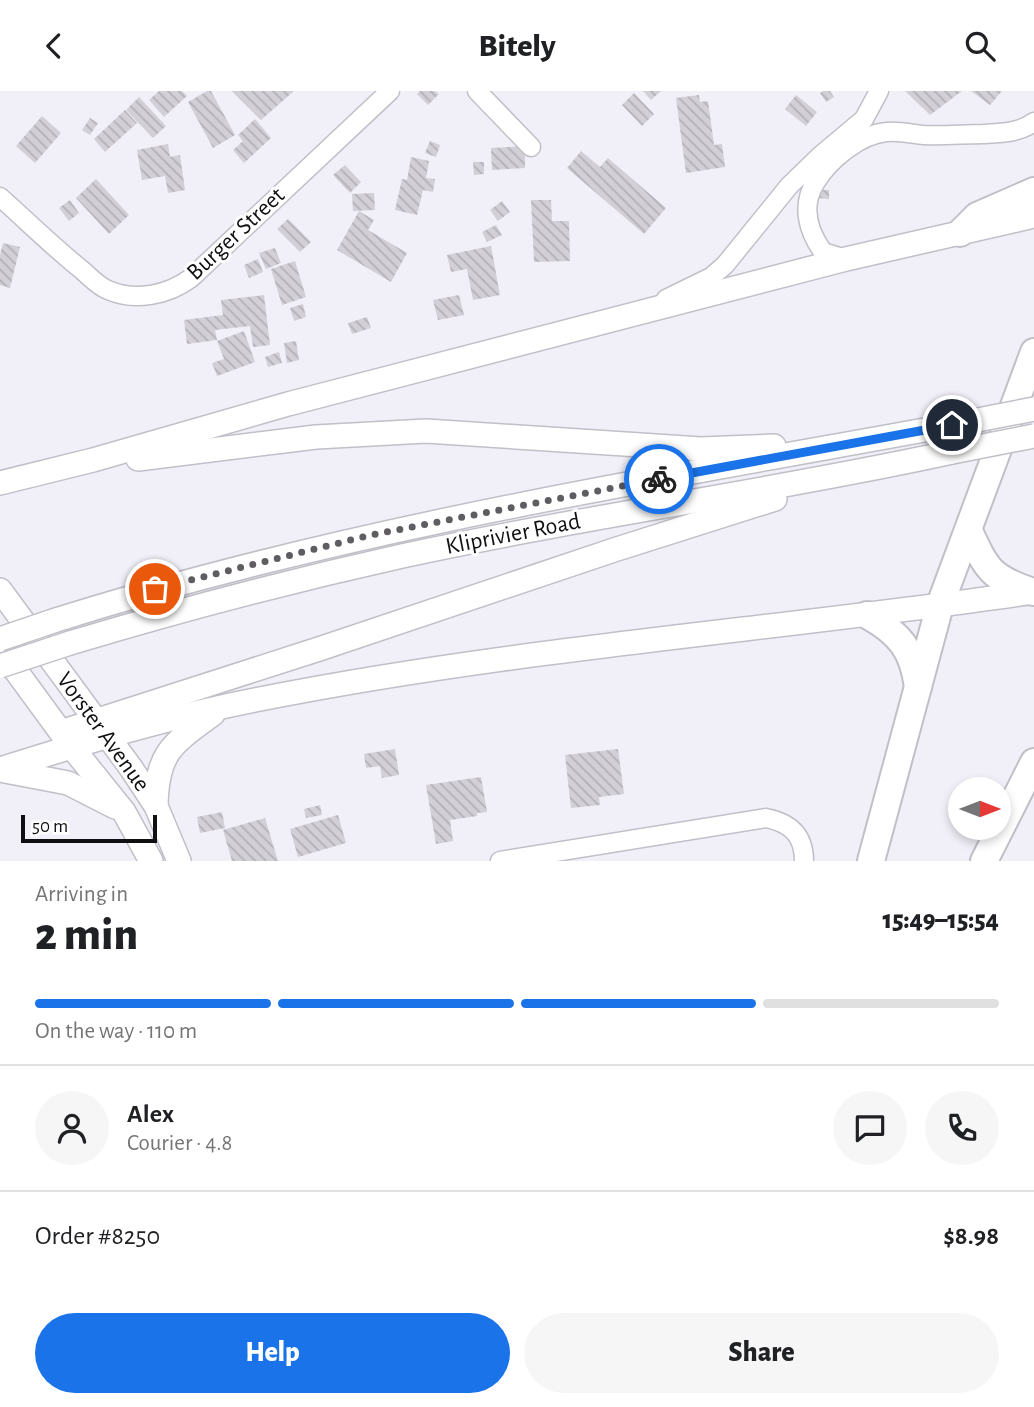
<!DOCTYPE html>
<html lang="en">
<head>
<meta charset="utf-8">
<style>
  body { margin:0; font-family:"Alegreya Sans",sans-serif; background:#f6f6f6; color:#202124; height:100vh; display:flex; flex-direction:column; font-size:26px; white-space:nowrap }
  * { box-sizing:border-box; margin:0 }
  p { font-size:23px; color:#757577 }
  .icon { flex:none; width:38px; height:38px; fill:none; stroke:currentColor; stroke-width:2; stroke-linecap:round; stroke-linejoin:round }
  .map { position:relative; height:770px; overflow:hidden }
  .drawer { display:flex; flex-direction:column; background:#fff; flex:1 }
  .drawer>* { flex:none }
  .needle { width:46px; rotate:90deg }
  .fabs { position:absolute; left:948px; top:686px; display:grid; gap:14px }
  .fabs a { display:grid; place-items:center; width:63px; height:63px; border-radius:50%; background:#fff; box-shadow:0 4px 10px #0003; font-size:35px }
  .scale { position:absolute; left:21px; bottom:18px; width:136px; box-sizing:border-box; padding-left:7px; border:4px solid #100f12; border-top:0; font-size:19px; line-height:24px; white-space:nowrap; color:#100f12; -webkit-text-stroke:5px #fff; paint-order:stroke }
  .pin { position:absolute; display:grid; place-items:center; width:60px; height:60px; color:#fff; margin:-30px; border:4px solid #fff; border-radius:50%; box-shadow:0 2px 7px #0007 }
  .courier { position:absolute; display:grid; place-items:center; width:70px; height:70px; margin:-35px; border:5px solid #1a73e8; border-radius:50%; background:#fff; color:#222; box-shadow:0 2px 9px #0007 }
  .head em { font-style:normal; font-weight:800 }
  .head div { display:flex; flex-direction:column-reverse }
  .head { display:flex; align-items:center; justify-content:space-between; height:119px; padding:0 35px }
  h1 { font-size:46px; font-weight:800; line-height:52px }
  .bar { display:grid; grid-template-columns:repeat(4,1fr); gap:10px 7px; align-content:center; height:84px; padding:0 35px }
  .bar i { height:9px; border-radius:5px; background:#e0e0e0 }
  .bar .active { background:#1a73e8 }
  .bar p { grid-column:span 4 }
  .line { display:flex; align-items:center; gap:18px; padding:0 35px; border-top:2px solid #e0e0e0 }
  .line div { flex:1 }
  .round { display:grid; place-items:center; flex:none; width:74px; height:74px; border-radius:37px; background:#f6f6f6 }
  .primary-button { display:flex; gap:14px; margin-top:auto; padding:14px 35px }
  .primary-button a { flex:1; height:80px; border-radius:42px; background:#1a73e8; color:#fff; font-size:28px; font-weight:800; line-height:80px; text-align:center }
  .primary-button a+a { background:#f6f6f6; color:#202124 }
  header { display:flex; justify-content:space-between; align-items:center; height:91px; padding:0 35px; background:#fff; font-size:32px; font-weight:800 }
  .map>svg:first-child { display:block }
</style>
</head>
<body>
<header><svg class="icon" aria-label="back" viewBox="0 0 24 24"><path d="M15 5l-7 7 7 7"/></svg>Bitely<svg class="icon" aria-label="search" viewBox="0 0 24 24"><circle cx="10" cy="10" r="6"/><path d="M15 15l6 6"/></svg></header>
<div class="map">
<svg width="1034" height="770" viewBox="0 0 1034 770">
  <defs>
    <pattern id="building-back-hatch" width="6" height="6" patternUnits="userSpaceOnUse" patternTransform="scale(1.75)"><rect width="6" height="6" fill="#d2cfd7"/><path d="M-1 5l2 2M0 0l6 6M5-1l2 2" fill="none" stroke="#b3b1b8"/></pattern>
  </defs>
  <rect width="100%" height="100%" fill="#f1eff7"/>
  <!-- building -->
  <g fill="url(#building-back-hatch)">
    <polygon points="159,0 182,0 187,5 164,26 149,9"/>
    <polygon points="207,0 211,0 235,44 213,57 188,11"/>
    <polygon points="232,0 294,0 261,29"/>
    <polygon points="420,0 435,0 439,3 428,14 417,3"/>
    <polygon points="643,0 661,0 651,9"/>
    <polygon points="823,0 830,0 834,6 826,11 820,2"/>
    <polygon points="905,0 962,0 930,24"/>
    <polygon points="971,0 1002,0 990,14"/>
    <polygon points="634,2 654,23 642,35 622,14"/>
    <polygon points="699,4 700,11 708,10 714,54 722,53 725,76 686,82 676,7"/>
    <polygon points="796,4 817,21 806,35 785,18"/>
    <polygon points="139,6 166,35 153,47 126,19"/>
    <polygon points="125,19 137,32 105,61 94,48"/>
    <polygon points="42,25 61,42 35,72 16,55"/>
    <polygon points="90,27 98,32 90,44 82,39"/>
    <polygon points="255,28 271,47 244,72 233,59 243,50 238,44"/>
    <polygon points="430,50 440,54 436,66 425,62"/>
    <polygon points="168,53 170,66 180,64 185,99 168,102 165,85 142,89 137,59"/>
    <polygon points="525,55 525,77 492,79 491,57"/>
    <polygon points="581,60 600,76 608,67 666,117 644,143 567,77"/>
    <polygon points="411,66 429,70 426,87 435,88 433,101 423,99 417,124 395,119 402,88 407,89"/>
    <polygon points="473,71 484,71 484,83 474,84"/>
    <polygon points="345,74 361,91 350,102 333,84"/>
    <polygon points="96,88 129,124 109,143 76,107"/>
    <polygon points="817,99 829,99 829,108 817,107"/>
    <polygon points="374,102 375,119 353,120 352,103"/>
    <polygon points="70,109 79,122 69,130 59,117"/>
    <polygon points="531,109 551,109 552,130 569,130 570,170 534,171"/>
    <polygon points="502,110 510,121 498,130 490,119"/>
    <polygon points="359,120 374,129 368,139 407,162 391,191 337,159"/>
    <polygon points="288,128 311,151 300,161 277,138"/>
    <polygon points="496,134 502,144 487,151 482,141"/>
    <polygon points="3,152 20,156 10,197 0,194 0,164"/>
    <polygon points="491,155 500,204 473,209 467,178 451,181 447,164"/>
    <polygon points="275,157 281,172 266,178 259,162"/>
    <polygon points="258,168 263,181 249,187 244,174"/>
    <polygon points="295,170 306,206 282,214 271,178"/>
    <polygon points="264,204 270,254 253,256 250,235 215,239 217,249 187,253 184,229 223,224 221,209"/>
    <polygon points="459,204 464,224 438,229 433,209"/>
    <polygon points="303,213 306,226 294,230 290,217"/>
    <polygon points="367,226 371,237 352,243 348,232"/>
    <polygon points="244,240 255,271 217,285 212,272 224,268 217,250"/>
    <polygon points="296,250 299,269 287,272 284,252"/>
    <polygon points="279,261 282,272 268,276 265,266"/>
    <polygon points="395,658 399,684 382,687 380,675 366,677 364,663"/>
    <polygon points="618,658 624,703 599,706 600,714 571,717 565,664"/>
    <polygon points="481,686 487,721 477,722 477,725 450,729 453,750 436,753 426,694"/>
    <polygon points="320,714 322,724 306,727 304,718"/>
    <polygon points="222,721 225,737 200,742 197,726"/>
    <polygon points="338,724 346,752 298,766 290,738"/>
    <polygon points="265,727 278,770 232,770 223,739"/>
  </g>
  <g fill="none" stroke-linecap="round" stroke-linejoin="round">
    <defs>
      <g id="minor">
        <polyline points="477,0 531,56"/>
        <path d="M 0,106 C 27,130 53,156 82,179 C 90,186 98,195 108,199 C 135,211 168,204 191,187 L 390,0"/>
        <path d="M 846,168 L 823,161 C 808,140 801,115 815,92 C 829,69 860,43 887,41 C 900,40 912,43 924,44 C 944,45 964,43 983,43 C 1001,42 1019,42 1034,31"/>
        <polyline points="666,208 711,186 725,174 789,95 820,65 864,28 879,0"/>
        <path d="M 500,770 L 766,727 C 791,732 804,744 804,770"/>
      </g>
      <g id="major">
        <polyline points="138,368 316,346 426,340 701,358 774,355"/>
        <polyline points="0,392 93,369 288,313 846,168 1034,125"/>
        <polyline points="0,499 131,677 156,715 179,770"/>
        <path d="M 56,529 C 348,437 652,389 952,334"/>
        <path d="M 70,552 C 179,519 290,490 402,465 C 584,425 770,401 952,361"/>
        <polyline points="0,558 71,655 124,721 151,770"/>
        <polyline points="61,641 319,558 617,458 775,408"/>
        <path d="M 0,678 C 86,651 172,625 260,608 C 516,557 776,539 1034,501"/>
        <polyline points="5,680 68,692 115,716"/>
        <path d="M 156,715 C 157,661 172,653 213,623"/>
      </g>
      <g id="highway">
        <polyline points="960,142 977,125 1034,100"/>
        <path d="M 969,440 C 987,479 991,487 1033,501"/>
        <path d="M 867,524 C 899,542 913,558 918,596"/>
        <polyline points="871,770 940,514 1034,261"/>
        <polyline points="984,770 1034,671"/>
      </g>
    </defs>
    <!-- minor casing -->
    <use href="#minor" stroke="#c1bfc7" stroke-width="21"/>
    <!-- major casing -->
    <use href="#major" stroke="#c1bfc7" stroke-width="26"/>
    <!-- highway casing -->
    <use href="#highway" stroke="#c1bfc7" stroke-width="30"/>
    <!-- minor -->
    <use href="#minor" stroke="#fff" stroke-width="18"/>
    <!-- major -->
    <use href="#major" stroke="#fff" stroke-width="23"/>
    <!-- highway -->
    <use href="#highway" stroke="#fff" stroke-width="26"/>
    <defs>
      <g id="major-bridge">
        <polyline points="952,334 1034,318"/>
        <polyline points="952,361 1034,345"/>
        <polyline points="0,548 56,529"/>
        <polyline points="0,575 70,552"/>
      </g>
    </defs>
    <!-- major-bridge casing -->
    <use href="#major-bridge" stroke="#c1bfc7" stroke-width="26" stroke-linecap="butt"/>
    <!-- major-bridge -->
    <use href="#major-bridge" stroke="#fff" stroke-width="23"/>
  </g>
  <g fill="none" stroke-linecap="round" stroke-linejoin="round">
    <!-- done -->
    <polyline stroke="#5f5d62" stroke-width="7" stroke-dasharray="0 12.6" points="155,498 371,444 659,388"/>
    <!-- route -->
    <polyline stroke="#1a73e8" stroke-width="9" points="659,388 952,334"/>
  </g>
  <g text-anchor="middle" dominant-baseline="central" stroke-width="6" stroke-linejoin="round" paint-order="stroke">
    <!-- street labels -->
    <g font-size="24" fill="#100f12" stroke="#fff">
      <text transform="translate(236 143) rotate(-43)">Burger Street</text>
      <text transform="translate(513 443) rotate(-11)">Kliprivier Road</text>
      <text transform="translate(103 641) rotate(54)">Vorster Avenue</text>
    </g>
  </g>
</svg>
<div class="fabs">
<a><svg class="needle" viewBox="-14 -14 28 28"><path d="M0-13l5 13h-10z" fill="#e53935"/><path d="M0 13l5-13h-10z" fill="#757577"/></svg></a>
</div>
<div class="scale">50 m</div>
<div class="pin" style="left:155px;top:498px;background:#ea580c"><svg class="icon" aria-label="bag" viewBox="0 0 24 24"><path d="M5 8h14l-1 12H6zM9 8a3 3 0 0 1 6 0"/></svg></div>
<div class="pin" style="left:952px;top:334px;background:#1f2937"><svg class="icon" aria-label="home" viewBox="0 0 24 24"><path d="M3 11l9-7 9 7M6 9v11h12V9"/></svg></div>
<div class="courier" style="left:659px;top:388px"><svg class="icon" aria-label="bike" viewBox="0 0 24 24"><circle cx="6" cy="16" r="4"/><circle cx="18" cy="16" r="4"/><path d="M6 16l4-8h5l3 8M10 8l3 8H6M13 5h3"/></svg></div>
</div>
<section class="drawer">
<div class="head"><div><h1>2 min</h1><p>Arriving in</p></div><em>15:49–15:54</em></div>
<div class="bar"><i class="active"></i><i class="active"></i><i class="active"></i><i></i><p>On the way · 110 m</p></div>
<div class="line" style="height:126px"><a class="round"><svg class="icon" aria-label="person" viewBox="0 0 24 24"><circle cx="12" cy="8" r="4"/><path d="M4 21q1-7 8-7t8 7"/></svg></a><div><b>Alex</b><p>Courier · 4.8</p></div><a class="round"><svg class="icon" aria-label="chat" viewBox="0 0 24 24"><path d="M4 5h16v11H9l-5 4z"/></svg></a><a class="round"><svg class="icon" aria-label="phone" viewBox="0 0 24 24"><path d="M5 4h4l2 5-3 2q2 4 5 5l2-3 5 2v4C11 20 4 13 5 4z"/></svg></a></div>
<div class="line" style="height:91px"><div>Order #8250</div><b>$8.98</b></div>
<div class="primary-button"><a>Help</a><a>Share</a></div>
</section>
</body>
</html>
